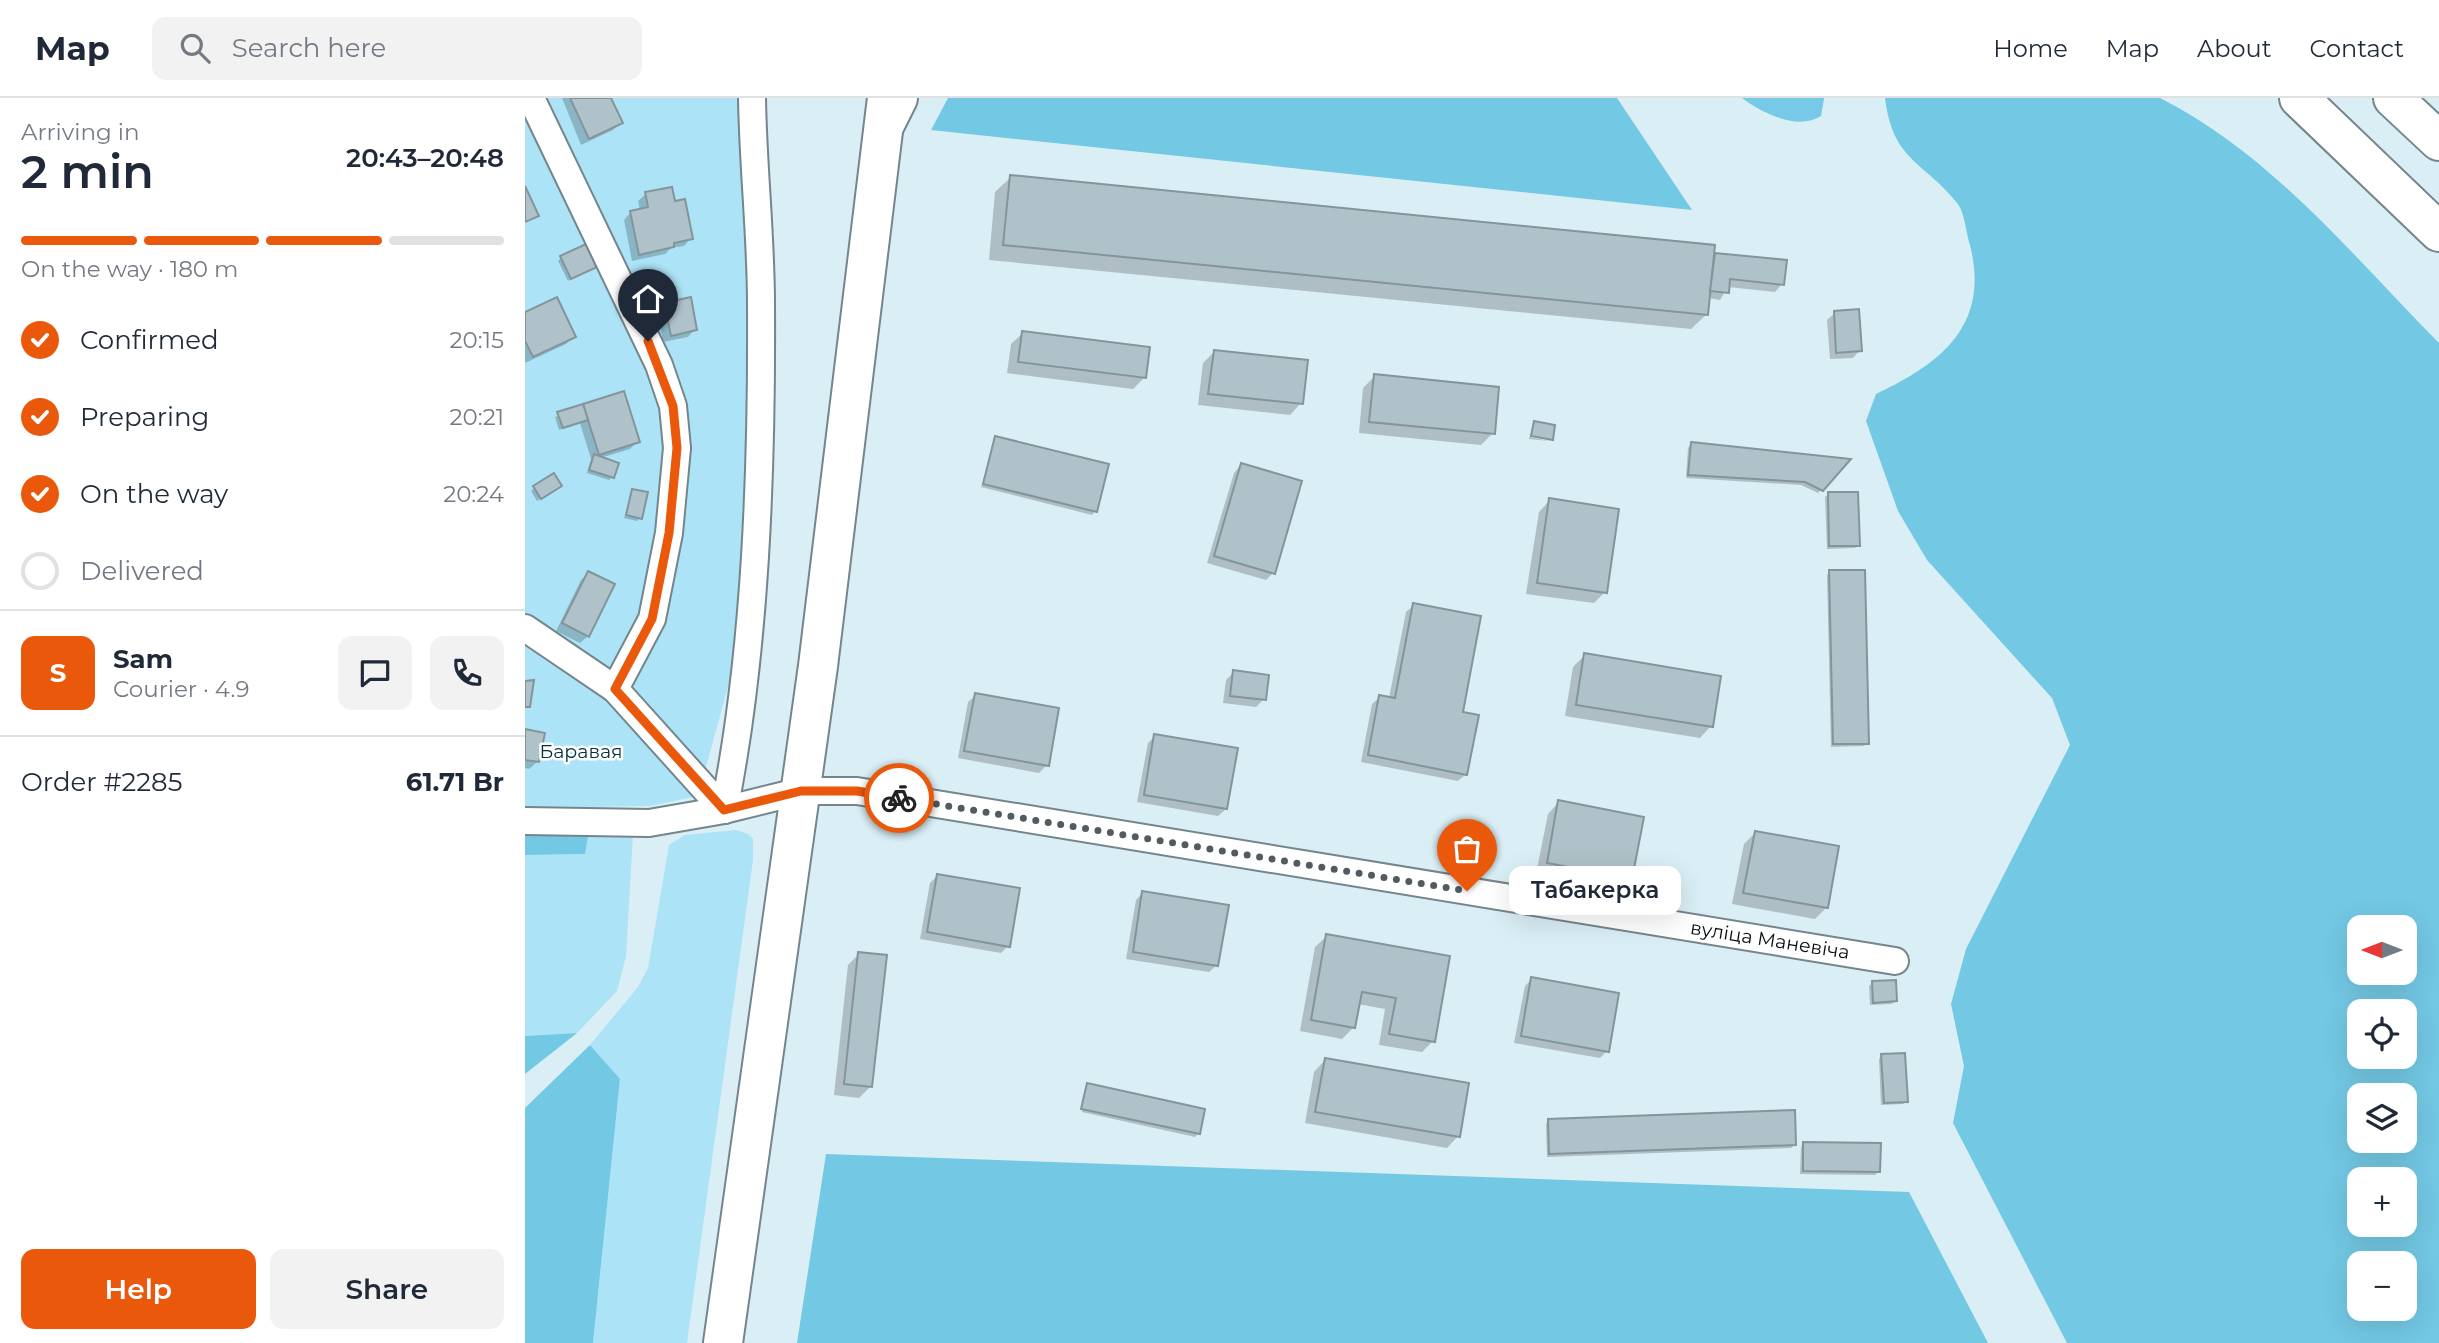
<!DOCTYPE html>
<html lang="en">
<head>
<meta charset="utf-8">
<style>
  body { margin:0; font-family:Montserrat,sans-serif; background:#f2f2f3; color:#1f2937; height:100vh; display:flex; flex-direction:column; font-size:26px; white-space:nowrap }
  * { box-sizing:border-box; margin:0 }
  p { font-size:23px; color:#747a83 }
  .icon { flex:none; width:38px; height:38px; fill:none; stroke:currentColor; stroke-width:2; stroke-linecap:round; stroke-linejoin:round }
  .map { position:relative; flex:1; overflow:hidden }
  .side { display:flex; flex-direction:column; background:#fff; width:525px }
  .side>* { flex:none }
  .needle { width:46px; rotate:270deg }
  .controls { position:absolute; left:1822px; top:817px; display:grid; gap:14px }
  .controls a { display:grid; place-items:center; width:70px; height:70px; border-radius:14px; background:#fff; box-shadow:0 7px 28px #0002; font-size:35px }
  .pin { position:absolute; display:grid; place-items:center; width:60px; height:60px; color:#fff; margin:-72px -30px; border-radius:50% 50% 50% 0; rotate:-45deg; box-shadow:0 0 7px #0007 }
  .pin .icon { rotate:45deg }
  .courier { position:absolute; display:grid; place-items:center; width:70px; height:70px; margin:-35px; border:5px solid #ea580c; border-radius:50%; background:#fff; color:#222; box-shadow:0 2px 9px #0007 }
  .bubble { position:absolute; height:49px; border-radius:14px; background:#fff; box-shadow:0 7px 28px #0002; font-size:23px; font-weight:600; line-height:49px; text-align:center }
  .head em { font-style:normal; font-weight:600 }
  .head div { display:flex; flex-direction:column-reverse }
  .head { display:flex; align-items:center; justify-content:space-between; height:119px; padding:0 21px }
  h1 { font-size:46px; font-weight:600; line-height:52px }
  .bar { display:grid; grid-template-columns:repeat(4,1fr); gap:10px 7px; align-content:center; height:84px; padding:0 21px }
  .bar i { height:9px; border-radius:5px; background:#e0e1e3 }
  .bar .on { background:#ea580c }
  .bar p { grid-column:span 4 }
  .line { display:flex; align-items:center; gap:18px; padding:0 21px; border-top:2px solid #e0e1e3 }
  .line div { flex:1 }
  .round { display:grid; place-items:center; flex:none; width:74px; height:74px; border-radius:14px; background:#f2f2f3 }
  ol { padding:0 21px; list-style:none }
  li { display:flex; align-items:center; gap:21px; height:77px }
  li p { margin-inline-start:auto }
  li .icon { padding:7px; border-radius:50%; background:#ea580c; color:#fff; stroke-width:4 }
  li:last-child { color:#747a83 }
  li i { width:38px; height:38px; border:4px solid #e0e1e3; border-radius:50% }
  .primary-button { display:flex; gap:14px; margin-top:auto; padding:14px 21px }
  .primary-button a { flex:1; height:80px; border-radius:14px; background:#ea580c; color:#fff; font-size:28px; font-weight:600; line-height:80px; text-align:center }
  .primary-button a+a { background:#f2f2f3; color:#1f2937 }
  header { display:flex; align-items:center; gap:42px; box-sizing:border-box; height:98px; padding:0 35px; background:#fff; border-bottom:2px solid #e0e1e3 }
  header strong { font-size:33px }
  nav { display:flex; gap:38px; margin-inline-start:auto; font-size:24px }
  .search { width:490px; height:63px; background:#f2f2f3; display:flex; align-items:center; gap:18px; box-sizing:border-box; padding:0 24px; border-radius:14px; color:#747a83; font-size:26px }
  main { display:flex; flex:1; min-height:0 }
  .map>svg:first-child { display:block }
</style>
</head>
<body>
<header>
<strong>Map</strong>
<div class="search"><svg class="icon" aria-label="search" viewBox="0 0 24 24"><circle cx="10" cy="10" r="6"/><path d="M15 15l6 6"/></svg>Search here</div>
<nav><a>Home</a><a>Map</a><a>About</a><a>Contact</a></nav>
</header>
<main>
<section class="side">
<div class="head"><div><h1>2 min</h1><p>Arriving in</p></div><em>20:43–20:48</em></div>
<div class="bar"><i class="on"></i><i class="on"></i><i class="on"></i><i></i><p>On the way · 180 m</p></div>
<ol>
<li><svg class="icon" aria-label="check" viewBox="0 0 24 24"><path d="M5 12l5 5 9-10"/></svg>Confirmed<p>20:15</p></li>
<li><svg class="icon" aria-label="check" viewBox="0 0 24 24"><path d="M5 12l5 5 9-10"/></svg>Preparing<p>20:21</p></li>
<li><svg class="icon" aria-label="check" viewBox="0 0 24 24"><path d="M5 12l5 5 9-10"/></svg>On the way<p>20:24</p></li>
<li><i></i>Delivered</li>
</ol>
<div class="line" style="height:126px"><b class="round" style="background:#ea580c;color:#fff">S</b><div><b>Sam</b><p>Courier · 4.9</p></div><a class="round"><svg class="icon" aria-label="chat" viewBox="0 0 24 24"><path d="M4 5h16v11H9l-5 4z"/></svg></a><a class="round"><svg class="icon" aria-label="phone" viewBox="0 0 24 24"><path d="M5 4h4l2 5-3 2q2 4 5 5l2-3 5 2v4C11 20 4 13 5 4z"/></svg></a></div>
<div class="line" style="height:91px"><div>Order #2285</div><b>61.71 Br</b></div>
<div class="primary-button"><a>Help</a><a>Share</a></div>
</section>
<div class="map">
<svg width="1914" height="1245" viewBox="0 0 1914 1245">
  <rect width="100%" height="100%" fill="#daeef5"/>
  <!-- green -->
  <g fill="#ade3f7">
    <polygon points="0,0 218,0 230,208 218,534 173,698 125,708 0,710"/>
    <polygon points="211,732 223,736 228,741 228,762 162,1245 68,1245 95,981 65,947 113,889 123,870 144,747 160,737"/>
    <polygon points="64,734 108,736 101,858 92,893 52,935 0,938 0,757 60,756"/>
  </g>
  <!-- forest -->
  <g fill="#73c8e4" fill-rule="evenodd">
    <polygon points="423,0 1092,0 1167,112 406,32"/>
    <path d="M 1360,0 L 1635,0 C 1746,56 1828,158 1914,245 L 1914,1245 L 1542,1245 L 1428,1025 L 1439,968 L 1426,906 L 1441,851 L 1545,647 L 1527,600 L 1402,462 L 1373,413 L 1341,323 L 1351,296 C 1417,265 1465,227 1445,147 C 1441,135 1440,116 1433,106 C 1398,62 1368,64 1360,0 ZM 1834,830 L 1880,830 L 1880,875 L 1834,875 ZM 1834,914 L 1880,914 L 1880,959 L 1834,959 ZM 1834,998 L 1880,998 L 1880,1043 L 1834,1043 ZM 1834,1082 L 1880,1082 L 1880,1127 L 1834,1127 ZM 1834,1166 L 1880,1166 L 1880,1211 L 1834,1211 Z"/>
    <polygon points="0,727 64,734 60,756 0,757"/>
    <polygon points="52,935 0,976 0,938"/>
    <polygon points="65,947 95,981 68,1245 0,1245 0,1010"/>
    <polygon points="301,1056 1384,1094 1463,1245 272,1245"/>
  </g>
  <!-- water -->
  <path fill="#76cae7" d="M 1217,0 L 1299,0 L 1299,1 L 1296,18 C 1273,33 1237,15 1217,0 Z"/>
  <!-- shadow -->
  <g fill="#0003">
    <polygon points="37,0 84,0 95,25 88,32 56,47"/>
    <polygon points="486,79 1187,160 1190,156 1257,186 1250,194 1203,189 1195,202 1183,200 1182,216 1166,231 464,162 470,94"/>
    <polygon points="121,96 149,105 166,140 159,148 146,150 140,156 107,163 99,122 106,114 115,112 113,103"/>
    <polygon points="36,160 70,168 43,183 33,163"/>
    <polygon points="140,206 170,231 163,239 138,244 133,214"/>
    <polygon points="1310,215 1335,252 1328,260 1305,261 1302,222"/>
    <polygon points="0,216 49,238 41,246 0,265"/>
    <polygon points="498,235 620,279 608,291 482,275 486,246"/>
    <polygon points="689,254 776,305 765,317 673,307 678,265"/>
    <polygon points="850,278 968,335 956,347 834,335 838,290"/>
    <polygon points="98,295 113,343 105,351 75,360 87,379 84,382 62,375 66,361 55,325 34,332 30,319"/>
    <polygon points="1004,339 1024,343 1004,341"/>
    <polygon points="471,340 570,413 567,417 456,389"/>
    <polygon points="1166,346 1323,362 1293,395 1276,387 1161,380 1163,350"/>
    <polygon points="716,367 748,475 741,482 682,465 709,375"/>
    <polygon points="9,390 31,391 12,403 6,393"/>
    <polygon points="108,393 115,420 112,423 99,420"/>
    <polygon points="1304,396 1333,447 1330,450 1302,451 1300,399"/>
    <polygon points="1025,402 1080,494 1069,505 1001,496 1014,414"/>
    <polygon points="1305,474 1342,645 1339,648 1306,649 1302,477"/>
    <polygon points="63,475 63,538 55,545 31,533 56,482"/>
    <polygon points="889,507 936,615 941,676 933,683 836,664 847,606 855,599 864,600 881,514"/>
    <polygon points="1060,557 1186,628 1175,640 1040,618 1048,569"/>
    <polygon points="709,574 739,601 731,609 698,605 701,582"/>
    <polygon points="451,597 522,667 514,675 433,660 443,604"/>
    <polygon points="0,633 12,664 4,671 0,670"/>
    <polygon points="630,638 701,711 693,718 612,704 623,645"/>
    <polygon points="1034,704 1106,780 1094,792 1011,776 1023,716"/>
    <polygon points="1230,735 1302,809 1290,821 1207,806 1219,746"/>
    <polygon points="412,778 483,848 476,855 395,841 405,785"/>
    <polygon points="618,795 692,867 684,874 601,861 611,802"/>
    <polygon points="802,838 923,860 908,943 897,954 854,947 860,911 833,906 829,929 817,941 775,933 790,849"/>
    <polygon points="334,856 346,988 334,1000 309,997 323,867"/>
    <polygon points="1007,881 1082,953 1075,960 989,945 1000,888"/>
    <polygon points="1347,885 1370,902 1367,906 1345,907 1344,888"/>
    <polygon points="1357,957 1381,1003 1378,1006 1356,1007 1354,961"/>
    <polygon points="800,962 933,1038 922,1050 780,1025 789,974"/>
    <polygon points="562,987 673,1036 670,1039 557,1014"/>
    <polygon points="1024,1022 1269,1047 1266,1050 1022,1059 1021,1026"/>
    <polygon points="1279,1046 1353,1074 1350,1077 1275,1076 1276,1049"/>
  </g>
  <!-- building -->
  <g fill="#b0c2c9" stroke="#83959b" stroke-width="2">
    <polygon points="45,0 86,0 98,25 64,41"/>
    <polygon points="485,77 1190,147 1183,217 478,147"/>
    <polygon points="0,88 14,118 0,124"/>
    <polygon points="147,89 150,103 160,101 168,141 149,145 149,149 114,157 105,113 123,109 120,94"/>
    <polygon points="61,146 72,169 46,181 35,158"/>
    <polygon points="1190,155 1262,162 1259,187 1205,181 1204,195 1185,193"/>
    <polygon points="32,199 51,239 8,259 0,243 0,214"/>
    <polygon points="166,199 172,232 146,238 139,205"/>
    <polygon points="1334,211 1337,253 1311,255 1309,213"/>
    <polygon points="497,233 625,249 621,280 493,264"/>
    <polygon points="689,252 783,262 778,306 683,296"/>
    <polygon points="849,276 974,289 970,336 844,324"/>
    <polygon points="99,293 115,344 74,357 58,306"/>
    <polygon points="58,306 63,322 38,330 32,314"/>
    <polygon points="1009,323 1030,327 1028,342 1006,338"/>
    <polygon points="470,338 584,366 572,414 458,386"/>
    <polygon points="1166,344 1326,361 1298,393 1280,384 1163,377"/>
    <polygon points="69,356 94,365 89,380 64,372"/>
    <polygon points="716,365 777,383 750,476 689,458"/>
    <polygon points="29,375 37,388 16,401 8,388"/>
    <polygon points="107,391 123,394 117,421 101,417"/>
    <polygon points="1303,394 1333,394 1335,448 1304,448"/>
    <polygon points="1024,400 1094,411 1082,495 1012,485"/>
    <polygon points="1304,472 1340,472 1344,646 1308,646"/>
    <polygon points="63,473 90,486 64,539 37,525"/>
    <polygon points="888,505 956,518 938,614 954,617 942,677 843,657 854,597 870,600"/>
    <polygon points="1059,555 1196,578 1188,629 1051,607"/>
    <polygon points="708,572 744,577 741,602 705,598"/>
    <polygon points="9,582 5,609 0,609 0,583"/>
    <polygon points="450,595 534,610 524,668 439,653"/>
    <polygon points="0,631 20,635 14,664 0,662"/>
    <polygon points="629,636 713,650 702,711 619,697"/>
    <polygon points="1033,702 1119,719 1107,781 1022,765"/>
    <polygon points="1230,733 1314,748 1303,810 1218,795"/>
    <polygon points="412,776 495,790 485,849 402,834"/>
    <polygon points="617,793 704,807 693,868 608,854"/>
    <polygon points="801,836 925,858 910,944 864,936 871,900 837,894 830,930 786,922"/>
    <polygon points="333,854 362,857 347,989 319,986"/>
    <polygon points="1006,879 1094,895 1084,954 996,938"/>
    <polygon points="1371,882 1372,903 1348,905 1347,883"/>
    <polygon points="1380,955 1383,1004 1359,1005 1356,956"/>
    <polygon points="800,960 944,985 935,1039 790,1014"/>
    <polygon points="562,985 680,1011 675,1036 556,1011"/>
    <polygon points="1270,1012 1271,1047 1024,1056 1023,1021"/>
    <polygon points="1278,1044 1356,1045 1355,1074 1278,1073"/>
  </g>
  <g fill="none" stroke-linecap="round" stroke-linejoin="round">
    <defs>
      <g id="minor">
        <polyline points="6,0 134,267 148,308 152,350 144,435 127,521 90,591"/>
        <polyline points="0,530 90,591 199,712"/>
        <path d="M 199,712 C 231,553 237,369 236,206 C 236,137 228,69 227,0"/>
        <polyline points="0,723 124,725 199,712 276,693 332,693 1370,863"/>
      </g>
      <polyline id="primary" points="198,1245 293,568 362,0"/>
      <g id="trunk">
        <polyline points="1774,0 1914,134"/>
        <polyline points="1868,0 1914,43"/>
        <polyline points="360,26 373,0"/>
      </g>
    </defs>
    <!-- minor casing -->
    <use href="#minor" stroke="#74868c" stroke-width="30"/>
    <!-- primary casing -->
    <use href="#primary" stroke="#74868c" stroke-width="42"/>
    <!-- trunk casing -->
    <use href="#trunk" stroke="#74868c" stroke-width="42"/>
    <!-- minor -->
    <use href="#minor" stroke="#fff" stroke-width="26"/>
    <!-- primary -->
    <use href="#primary" stroke="#fff" stroke-width="38"/>
    <!-- trunk -->
    <use href="#trunk" stroke="#fff" stroke-width="38"/>
  </g>
  <g fill="none" stroke-linecap="round" stroke-linejoin="round">
    <!-- done -->
    <polyline stroke="#525c60" stroke-width="7" stroke-dasharray="0 12.6" points="374,700 942,793"/>
    <!-- route -->
    <polyline stroke="#ea580c" stroke-width="9" points="123,243 148,308 152,350 144,435 127,521 90,591 199,712 276,693 332,693 374,700"/>
  </g>
  <g text-anchor="middle" dominant-baseline="central" stroke-width="5" stroke-linejoin="round" paint-order="stroke">
    <!-- park labels -->
    <g font-size="19" fill="#052f3b" stroke="#fff">
      <text x="56" y="653">Баравая</text>
    </g>
    <!-- street labels -->
    <g font-size="19" fill="#080e10" stroke="#fff">
      <text transform="translate(1245 842) rotate(9)">вуліца Маневіча</text>
    </g>
  </g>
</svg>
<div class="controls">
<a><svg class="needle" viewBox="-14 -14 28 28"><path d="M0-13l5 13h-10z" fill="#e53935"/><path d="M0 13l5-13h-10z" fill="#747a83"/></svg></a>
<a><svg class="icon" aria-label="locate" viewBox="0 0 24 24"><circle cx="12" cy="12" r="6"/><path d="M12 2v4M12 18v4M2 12h4M18 12h4"/></svg></a>
<a><svg class="icon" aria-label="layers" viewBox="0 0 24 24"><path d="M12 4l9 5-9 5-9-5zM3 14l9 5 9-5"/></svg></a>
<a>+</a>
<a>−</a>
</div>
<div class="pin" style="left:942px;top:793px;background:#ea580c"><svg class="icon" aria-label="bag" viewBox="0 0 24 24"><path d="M5 8h14l-1 12H6zM9 8a3 3 0 0 1 6 0"/></svg></div>
<div class="pin" style="left:123px;top:243px;background:#1f2937"><svg class="icon" aria-label="home" viewBox="0 0 24 24"><path d="M3 11l9-7 9 7M6 9v11h12V9"/></svg></div>
<div class="courier" style="left:374px;top:700px"><svg class="icon" aria-label="bike" viewBox="0 0 24 24"><circle cx="6" cy="16" r="4"/><circle cx="18" cy="16" r="4"/><path d="M6 16l4-8h5l3 8M10 8l3 8H6M13 5h3"/></svg></div>
<div class="bubble" style="left:984px;top:768px;width:172px">Табакерка</div>
</div>
</main>
</body>
</html>
